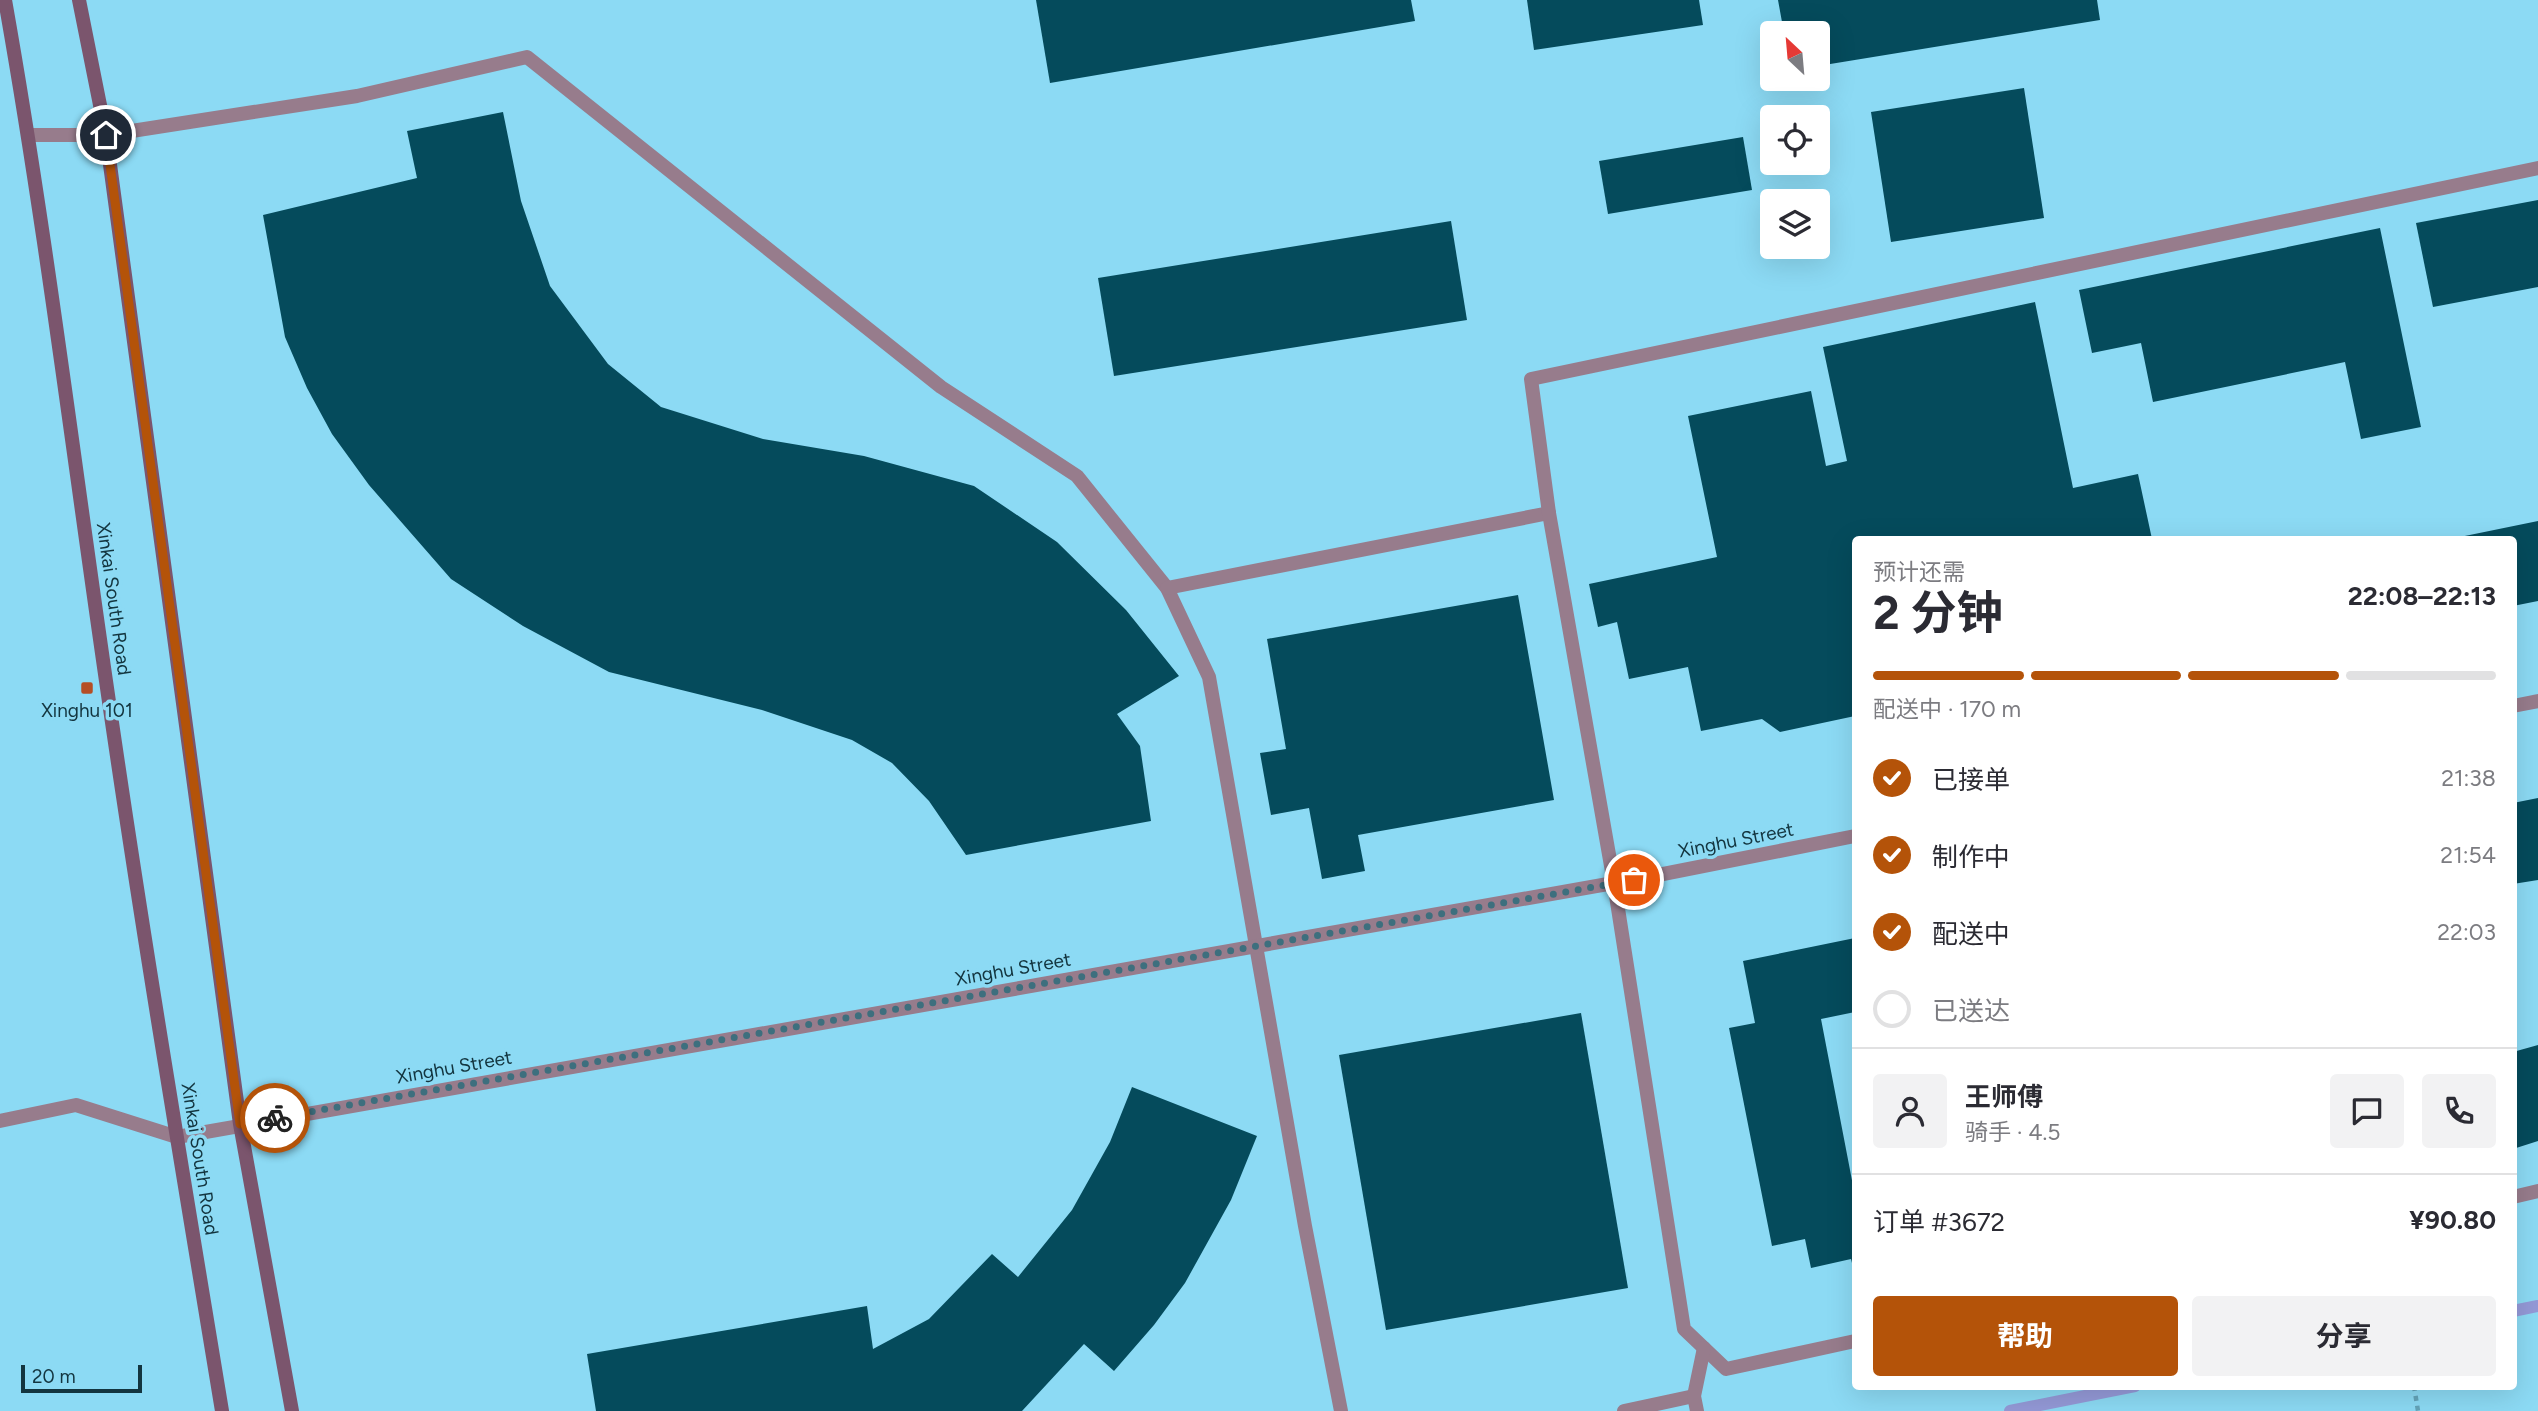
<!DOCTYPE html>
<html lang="zh">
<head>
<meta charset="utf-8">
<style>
  body { margin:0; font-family:Figtree,"Noto Sans SC",sans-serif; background:#f2f2f3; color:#2b2b33; height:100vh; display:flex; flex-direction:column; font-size:26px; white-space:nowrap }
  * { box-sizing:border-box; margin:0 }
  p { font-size:23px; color:#7c7c81 }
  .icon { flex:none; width:38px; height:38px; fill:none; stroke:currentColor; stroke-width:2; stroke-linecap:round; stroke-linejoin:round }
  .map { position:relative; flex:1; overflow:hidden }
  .sheet { position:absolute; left:1852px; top:536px; width:665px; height:854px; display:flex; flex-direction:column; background:#fff; border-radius:7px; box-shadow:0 7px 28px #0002 }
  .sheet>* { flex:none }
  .needle { width:46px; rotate:334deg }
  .controls { position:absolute; left:1760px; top:21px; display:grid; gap:14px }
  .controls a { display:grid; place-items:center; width:70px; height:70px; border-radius:7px; background:#fff; box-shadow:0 7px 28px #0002; font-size:35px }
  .scale { position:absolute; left:21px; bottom:18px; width:121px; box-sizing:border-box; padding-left:7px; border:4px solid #13353f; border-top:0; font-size:19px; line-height:24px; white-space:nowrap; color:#13353f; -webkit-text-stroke:5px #8cdaf4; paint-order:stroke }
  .pin { position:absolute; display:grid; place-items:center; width:60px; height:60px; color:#fff; margin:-30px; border:4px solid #fff; border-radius:50%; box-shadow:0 2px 7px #0007 }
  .courier { position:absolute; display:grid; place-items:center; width:70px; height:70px; margin:-35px; border:5px solid #b45309; border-radius:50%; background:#fff; color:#222; box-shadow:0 2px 9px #0007 }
  .summary em { font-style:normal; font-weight:700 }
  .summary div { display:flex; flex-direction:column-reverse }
  .summary { display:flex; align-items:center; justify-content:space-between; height:119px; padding:0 21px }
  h1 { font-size:46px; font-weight:700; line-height:52px }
  .bar { display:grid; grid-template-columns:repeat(4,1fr); gap:10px 7px; align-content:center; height:84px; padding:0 21px }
  .bar i { height:9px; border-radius:5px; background:#e1e1e2 }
  .bar .on { background:#b45309 }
  .bar p { grid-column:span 4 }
  .line { display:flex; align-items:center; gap:18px; padding:0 21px; border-top:2px solid #e1e1e2 }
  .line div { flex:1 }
  .round { display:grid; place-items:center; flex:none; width:74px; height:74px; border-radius:7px; background:#f2f2f3 }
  ol { padding:0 21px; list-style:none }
  li { display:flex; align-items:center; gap:21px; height:77px }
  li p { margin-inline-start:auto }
  li .icon { padding:7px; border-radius:50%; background:#b45309; color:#fff; stroke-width:4 }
  li:last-child { color:#7c7c81 }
  li i { width:38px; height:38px; border:4px solid #e1e1e2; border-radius:50% }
  .action { display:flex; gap:14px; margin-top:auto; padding:14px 21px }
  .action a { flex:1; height:80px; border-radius:7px; background:#b45309; color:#fff; font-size:28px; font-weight:700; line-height:80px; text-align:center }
  .action a+a { background:#f2f2f3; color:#2b2b33 }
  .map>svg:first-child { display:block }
</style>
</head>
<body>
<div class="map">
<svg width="2538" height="1411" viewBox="0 0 2538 1411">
  <rect width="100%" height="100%" fill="#8cdaf4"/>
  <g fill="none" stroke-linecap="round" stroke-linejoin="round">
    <!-- stream -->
    <g stroke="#9499d7" stroke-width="12">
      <polyline points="2513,1311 2538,1306"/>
      <polyline points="2010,1411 2135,1386"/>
    </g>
  </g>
  <!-- building -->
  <g fill="#054b5c">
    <polygon points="1036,0 1411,0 1415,21 1050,83"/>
    <polygon points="1527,0 1699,0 1703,25 1534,50"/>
    <polygon points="1778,0 2097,0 2100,20 1818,66 1818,33 1784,33"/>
    <polygon points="2024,88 2044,218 1891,242 1871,112"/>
    <polygon points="503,112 521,201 550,286 608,364 661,407 763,439 864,456 974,486 1057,542 1126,610 1179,676 1117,714 1140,746 1151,821 966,855 929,801 892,763 852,740 762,710 609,672 523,626 451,579 369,485 332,434 307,388 285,337 263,215 417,178 407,131"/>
    <polygon points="1743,137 1752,190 1608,214 1599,161"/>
    <polygon points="2538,200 2538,287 2433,307 2416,223"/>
    <polygon points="1451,221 1467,320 1114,376 1098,278"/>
    <polygon points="2380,228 2421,427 2361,439 2345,362 2153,402 2141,343 2092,353 2079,290"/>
    <polygon points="2035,302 2073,488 2138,474 2152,539 1855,539 1855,716 1780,732 1762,719 1701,731 1688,667 1629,679 1617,622 1598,627 1589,584 1717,557 1688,416 1811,391 1826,466 1847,461 1823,347"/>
    <polygon points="2538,521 2538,601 2513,606 2513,539 2455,538"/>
    <polygon points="1518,595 1554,800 1358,835 1365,871 1322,879 1309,808 1271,815 1260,753 1286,749 1267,639"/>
    <polygon points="2538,798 2538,880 2513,884 2513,803"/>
    <polygon points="1855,938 1855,1012 1821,1019 1855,1196 1854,1271 1851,1259 1811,1268 1805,1239 1772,1246 1729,1028 1755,1023 1743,961"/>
    <polygon points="1581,1013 1628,1288 1386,1330 1339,1055"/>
    <polygon points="2538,1045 2538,1141 2513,1149 2513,1052"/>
    <polygon points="1132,1087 1257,1136 1231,1200 1185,1283 1154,1325 1114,1371 1084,1344 1022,1411 596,1411 587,1354 867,1306 873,1349 929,1319 992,1254 1018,1277 1072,1210 1110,1142"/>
  </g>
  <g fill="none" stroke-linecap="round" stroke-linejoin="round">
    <!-- path -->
    <polyline stroke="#64a4b9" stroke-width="4.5" stroke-dasharray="5 5" stroke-linecap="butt" points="2414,1386 2418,1411"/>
    <!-- minor -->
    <g stroke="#977c8c" stroke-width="14">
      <polyline points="29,135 106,135 357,96 527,57 941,387 1077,476 1167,588 1209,677 1305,1226 1341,1411"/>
      <polyline points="1167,588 1549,513"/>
      <polyline points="0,1121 76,1105 177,1137"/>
      <polyline points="2513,1197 2538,1191"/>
      <polyline points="1855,1341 1726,1369 1684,1329 1614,883 1549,513 1531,379 2538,168"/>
      <polyline points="1624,1411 1694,1396"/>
      <polyline points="1697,1411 1694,1396 1704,1348"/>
    </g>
    <!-- tertiary -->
    <g stroke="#977c8c" stroke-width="14">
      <polyline points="2513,706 2538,701"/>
      <polyline points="177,1137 1653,876 1855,836"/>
    </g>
    <!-- secondary -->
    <g stroke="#7b556d" stroke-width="14">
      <path d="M 5,0 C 45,226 73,454 106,681 C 141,925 182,1168 222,1411"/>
      <polyline points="79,0 106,135 240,1124 292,1411"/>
    </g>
  </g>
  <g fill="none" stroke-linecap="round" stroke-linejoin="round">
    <!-- done -->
    <polyline stroke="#3d6f7e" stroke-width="7" stroke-dasharray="0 12.6" points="275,1118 1634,880"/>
    <!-- route -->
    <polyline stroke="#b45309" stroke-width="9" points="106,135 240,1124 275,1118"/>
  </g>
  <!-- markers -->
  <rect fill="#b54e25" stroke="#8cdaf4" stroke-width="2.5" x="80" y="681" width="14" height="14" rx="3.5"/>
  <g text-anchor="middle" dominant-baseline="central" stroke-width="7" stroke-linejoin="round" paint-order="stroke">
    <!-- street labels -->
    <g font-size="19" fill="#13353f" stroke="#8cdaf4">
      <text transform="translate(114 599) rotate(82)">Xinkai South Road</text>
      <text transform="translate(1736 840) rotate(-11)">Xinghu Street</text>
      <text transform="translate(1013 969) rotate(-10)">Xinghu Street</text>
      <text transform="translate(454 1067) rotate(-10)">Xinghu Street</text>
      <text transform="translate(200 1159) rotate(81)">Xinkai South Road</text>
    </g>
    <!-- poi labels -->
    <g font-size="19" fill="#13353f" stroke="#8cdaf4">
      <text x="87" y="710">Xinghu 101</text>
    </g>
  </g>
</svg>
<div class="controls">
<a><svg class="needle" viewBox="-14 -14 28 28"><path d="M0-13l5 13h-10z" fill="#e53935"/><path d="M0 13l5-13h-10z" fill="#7c7c81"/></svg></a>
<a><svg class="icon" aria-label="locate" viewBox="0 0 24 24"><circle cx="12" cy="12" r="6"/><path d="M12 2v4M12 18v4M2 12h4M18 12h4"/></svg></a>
<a><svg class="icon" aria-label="layers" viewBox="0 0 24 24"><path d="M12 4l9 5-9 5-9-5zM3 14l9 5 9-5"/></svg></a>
</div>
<div class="scale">20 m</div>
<div class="pin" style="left:1634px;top:880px;background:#ea580c"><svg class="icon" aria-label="bag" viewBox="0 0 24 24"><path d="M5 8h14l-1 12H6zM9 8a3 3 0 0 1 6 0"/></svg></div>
<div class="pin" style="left:106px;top:135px;background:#1f2937"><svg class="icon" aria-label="home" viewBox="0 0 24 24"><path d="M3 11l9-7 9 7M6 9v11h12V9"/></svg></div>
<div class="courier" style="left:275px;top:1118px"><svg class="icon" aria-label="bike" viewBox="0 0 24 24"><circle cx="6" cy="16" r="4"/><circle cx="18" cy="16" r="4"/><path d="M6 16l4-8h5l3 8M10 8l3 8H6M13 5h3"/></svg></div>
<section class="sheet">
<div class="summary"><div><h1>2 分钟</h1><p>预计还需</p></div><em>22:08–22:13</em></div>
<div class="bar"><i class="on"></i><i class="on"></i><i class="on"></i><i></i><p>配送中 · 170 m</p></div>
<ol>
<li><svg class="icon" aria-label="check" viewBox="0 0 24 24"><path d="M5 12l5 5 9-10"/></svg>已接单<p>21:38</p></li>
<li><svg class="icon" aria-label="check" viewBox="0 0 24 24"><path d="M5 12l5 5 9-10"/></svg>制作中<p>21:54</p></li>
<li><svg class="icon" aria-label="check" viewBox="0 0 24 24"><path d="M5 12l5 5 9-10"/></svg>配送中<p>22:03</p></li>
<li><i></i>已送达</li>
</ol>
<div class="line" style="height:126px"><a class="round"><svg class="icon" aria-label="person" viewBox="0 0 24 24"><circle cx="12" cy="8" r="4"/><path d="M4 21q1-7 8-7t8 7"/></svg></a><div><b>王师傅</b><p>骑手 · 4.5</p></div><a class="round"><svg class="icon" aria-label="chat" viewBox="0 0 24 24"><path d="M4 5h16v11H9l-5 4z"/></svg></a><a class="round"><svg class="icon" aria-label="phone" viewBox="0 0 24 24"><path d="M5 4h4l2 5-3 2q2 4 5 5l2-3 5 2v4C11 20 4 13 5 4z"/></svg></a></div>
<div class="line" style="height:91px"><div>订单 #3672</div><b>¥90.80</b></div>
<div class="action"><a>帮助</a><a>分享</a></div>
</section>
</div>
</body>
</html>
